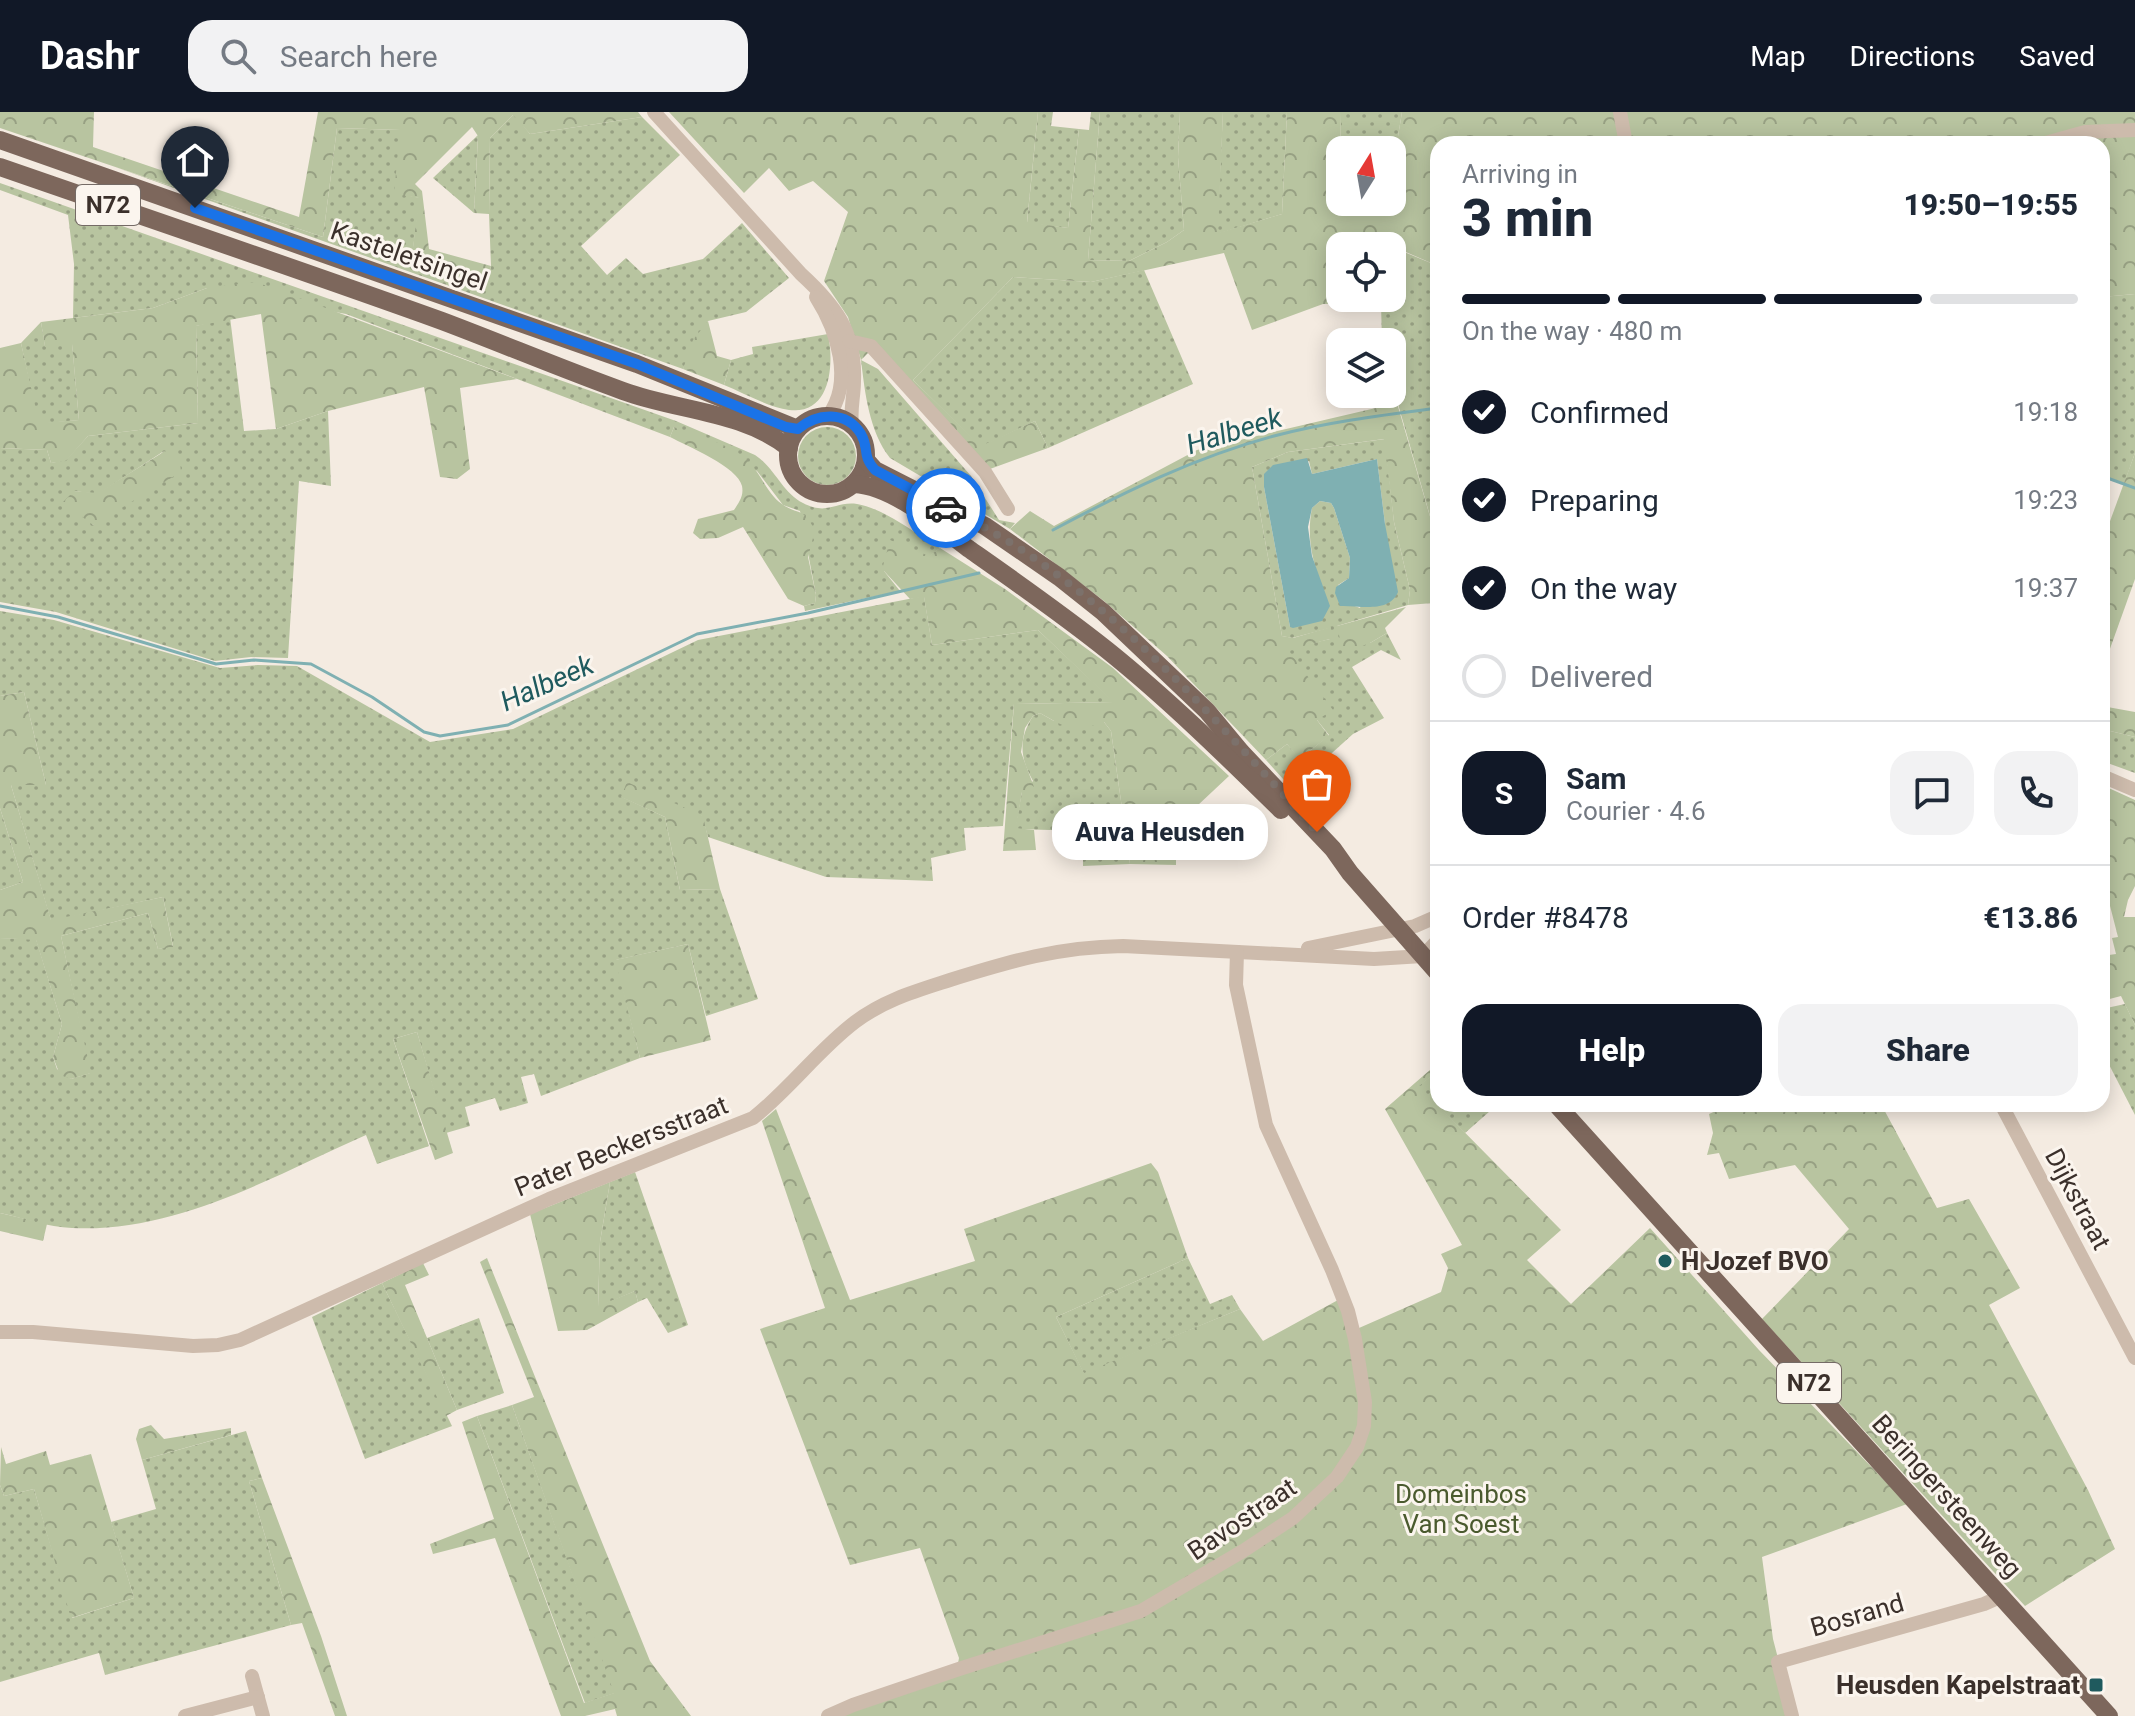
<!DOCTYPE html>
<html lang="en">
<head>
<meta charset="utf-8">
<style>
  body { margin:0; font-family:Roboto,sans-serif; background:#f2f2f3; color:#1f2937; height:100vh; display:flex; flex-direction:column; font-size:30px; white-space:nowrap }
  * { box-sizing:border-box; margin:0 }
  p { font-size:26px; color:#747a83 }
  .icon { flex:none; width:44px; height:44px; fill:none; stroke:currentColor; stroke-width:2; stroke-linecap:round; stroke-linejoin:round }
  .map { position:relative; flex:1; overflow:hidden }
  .side { position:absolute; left:1430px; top:24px; width:680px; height:976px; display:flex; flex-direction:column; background:#fff; border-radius:24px; box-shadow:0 4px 20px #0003 }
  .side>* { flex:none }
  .needle { width:52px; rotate:11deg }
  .buttons { position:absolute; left:1326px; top:24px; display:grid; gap:16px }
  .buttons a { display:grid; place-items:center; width:80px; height:80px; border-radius:16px; background:#fff; box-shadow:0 4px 20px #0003; font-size:40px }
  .pin { position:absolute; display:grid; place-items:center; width:68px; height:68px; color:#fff; margin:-82px -34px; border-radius:50% 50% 50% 0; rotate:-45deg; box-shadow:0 0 8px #0007 }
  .pin .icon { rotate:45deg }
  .courier { position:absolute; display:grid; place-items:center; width:80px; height:80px; margin:-40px; border:6px solid #1a73e8; border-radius:50%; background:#fff; color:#222; box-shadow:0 2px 10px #0007 }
  .bubble { position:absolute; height:56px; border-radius:24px; background:#fff; box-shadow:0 4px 20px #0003; font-size:26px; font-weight:800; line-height:56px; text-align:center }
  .summary em { font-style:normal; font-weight:800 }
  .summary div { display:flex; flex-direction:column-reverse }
  .summary { display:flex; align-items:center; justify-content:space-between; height:136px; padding:0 32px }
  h1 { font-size:52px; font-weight:800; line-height:60px }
  .bar { display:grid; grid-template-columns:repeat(4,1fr); gap:12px 8px; align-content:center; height:96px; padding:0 32px }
  .bar i { height:10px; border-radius:6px; background:#e0e1e3 }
  .bar .active { background:#111827 }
  .bar p { grid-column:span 4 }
  .line { display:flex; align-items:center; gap:20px; padding:0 32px; border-top:2px solid #e0e1e3 }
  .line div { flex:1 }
  .round { display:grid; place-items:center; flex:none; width:84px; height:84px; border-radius:24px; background:#f2f2f3 }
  ol { padding:0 32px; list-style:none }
  li { display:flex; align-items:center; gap:24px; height:88px }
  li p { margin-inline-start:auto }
  li .icon { padding:8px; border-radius:50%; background:#111827; color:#fff; stroke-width:4 }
  li:last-child { color:#747a83 }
  li i { width:44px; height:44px; border:4px solid #e0e1e3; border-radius:50% }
  .action { display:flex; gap:16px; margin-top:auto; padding:16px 32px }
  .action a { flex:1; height:92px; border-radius:24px; background:#111827; color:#fff; font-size:32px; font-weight:800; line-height:92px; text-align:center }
  .action a+a { background:#f2f2f3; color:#1f2937 }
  header { display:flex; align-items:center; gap:48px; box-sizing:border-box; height:112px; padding:0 40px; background:#111827; color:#fff }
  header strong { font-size:38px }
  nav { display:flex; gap:44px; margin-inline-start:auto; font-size:28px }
  .search { width:560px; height:72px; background:#f2f2f3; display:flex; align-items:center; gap:20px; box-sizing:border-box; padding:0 28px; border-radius:24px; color:#747a83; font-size:30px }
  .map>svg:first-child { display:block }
</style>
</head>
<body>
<header>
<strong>Dashr</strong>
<div class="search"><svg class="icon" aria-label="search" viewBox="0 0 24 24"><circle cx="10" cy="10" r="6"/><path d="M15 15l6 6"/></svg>Search here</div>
<nav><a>Map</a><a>Directions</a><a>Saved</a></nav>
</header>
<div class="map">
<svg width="2135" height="1604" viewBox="0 0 2135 1604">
  <defs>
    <pattern id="grass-dots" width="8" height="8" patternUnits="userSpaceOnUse" patternTransform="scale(2)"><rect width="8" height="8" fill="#b8c4a0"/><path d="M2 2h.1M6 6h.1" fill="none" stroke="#97a083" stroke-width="1.8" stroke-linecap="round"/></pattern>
    <pattern id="forest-crowns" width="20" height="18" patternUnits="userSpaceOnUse" patternTransform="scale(2)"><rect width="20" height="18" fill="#b8c4a0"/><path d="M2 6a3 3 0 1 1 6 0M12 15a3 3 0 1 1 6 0" fill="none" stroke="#97a083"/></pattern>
  </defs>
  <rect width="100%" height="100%" fill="#f4ebe1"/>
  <!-- grass -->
  <g fill="url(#grass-dots)" fill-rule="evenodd">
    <polygon points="1038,0 1053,0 1051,14 1079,17 1068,116 1027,111"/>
    <polygon points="1100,0 1180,0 1178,45 1184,118 1167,130 1129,149 1088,148"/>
    <polygon points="1223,0 1287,0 1282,102 1217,122"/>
    <polygon points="1341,0 1402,0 1392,62 1392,38 1341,38"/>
    <polygon points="514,2 530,22 642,5 680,43 581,134 607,163 626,146 643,162 703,147 742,111 789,166 746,200 708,209 683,257 115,55 323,125 337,16 401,18 395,81 420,86 413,136 358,118 485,179 491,154 489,102 490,26"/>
    <polygon points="478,23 474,101 433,66"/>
    <path d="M 0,71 L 676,309 L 755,343 C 775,356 782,380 803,391 C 828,404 835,389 857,392 C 883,396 918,423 940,436 L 930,444 L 884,459 L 900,479 L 805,499 L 804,494 L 815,491 L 816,483 L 800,399 L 783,393 L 757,359 L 674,315 L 670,325 L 346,202 L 207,176 L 153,196 L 73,206 L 74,152 L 68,103 L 0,78 Z"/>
    <polygon points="1392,135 1438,154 1438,432 1398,292 1385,294 1385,282 1392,282 1392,230 1382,230 1381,191 1382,186 1392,186"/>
    <polygon points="1144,158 1193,272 1048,336 1035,309 981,335 913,268 1013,165 1091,170"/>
    <polygon points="2135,182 2135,341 2124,372 2102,363 2102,185"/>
    <path d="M 230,205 L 244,319 L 276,317 L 328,299 L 331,374 L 299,369 L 288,546 L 251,545 L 215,549 L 56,500 L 0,490 L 0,336 L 47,338 L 51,351 L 66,348 L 88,324 L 198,311 L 196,214 ZM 164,339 L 93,413 L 74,379 L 98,382 Z"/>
    <polygon points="41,210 45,234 72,231 79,308 38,312 21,231"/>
    <path d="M 828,222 C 834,250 832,303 789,298 C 768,295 744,281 724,273 L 731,248 L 753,242 L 752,235 Z"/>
    <path d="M 861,248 L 878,257 L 971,364 L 999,408 L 1015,411 L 1010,417 L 890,346 C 869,319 865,281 861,248 Z"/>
    <circle cx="827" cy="344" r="29"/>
    <path d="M 1385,327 L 1394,410 L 1410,478 L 1408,493 L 1337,514 L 1370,531 L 1387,521 L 1401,548 L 1381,538 L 1352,555 L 1384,606 L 1353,622 L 1292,677 L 1266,648 L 1287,632 L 1300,647 L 1329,623 L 1317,608 L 1287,537 L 1330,527 L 1330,516 L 1292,526 L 1282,524 L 1252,355 L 1288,340 ZM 1377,347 L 1385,412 L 1360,496 L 1352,493 L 1338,473 L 1349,466 L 1350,446 L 1334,396 L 1331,391 L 1320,389 L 1312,396 C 1307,421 1311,443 1319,467 L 1290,515 L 1264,375 L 1309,349 L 1312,362 Z"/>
    <path d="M 924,484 L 932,533 L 1038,518 L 1114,590 L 1014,592 L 1003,714 L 964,716 L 966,738 L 931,746 L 933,769 L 826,765 L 708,725 L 702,704 L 622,685 L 665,705 L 680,778 L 720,777 L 758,887 L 706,904 L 688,832 L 616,848 L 640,946 L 541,984 L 534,962 L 521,965 L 528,991 L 500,999 L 495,986 L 465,995 L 470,1014 L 446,1021 L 417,920 L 393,927 L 429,1034 L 377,1052 L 366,1023 C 273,1064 177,1121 72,1116 C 48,1115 23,1106 0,1101 L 0,826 L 36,827 L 62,912 L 53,945 L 57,957 L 71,967 L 90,961 L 61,824 L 148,801 L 158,837 L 173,834 L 163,785 L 51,809 L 11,673 L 46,673 L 24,580 L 0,584 L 0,499 L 54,508 L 220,556 L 258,553 L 297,554 L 430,630 L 513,617 L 698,528 Z"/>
    <path d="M 1040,601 L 1054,609 L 1104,610 L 1111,619 L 1130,752 L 1083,754 L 1083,719 L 1015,717 L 1022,680 L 1033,669 C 1020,646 1018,627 1033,604 Z"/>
    <polygon points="2102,617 2135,625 2135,661 2102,649"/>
    <polygon points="0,696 23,770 0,778"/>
    <polygon points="1143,700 1181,709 1176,746 1144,745"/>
    <polygon points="2125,892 2135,913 2135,1003 2102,939 2102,897"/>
    <polygon points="1438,959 1438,992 1498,992 1465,1021 1418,974"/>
    <polygon points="635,1060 688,1213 668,1221 647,1186 638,1190 635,1179 598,1195 600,1130 610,1070"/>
    <polygon points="1188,1146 1210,1192 1232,1183 1240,1197 1084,1262 1056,1205"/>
    <polygon points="382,1171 452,1314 365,1347 312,1205"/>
    <polygon points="479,1206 504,1281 457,1298 427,1226"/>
    <polygon points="512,1293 615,1581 585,1591 477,1304"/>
    <polygon points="246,1319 262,1366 249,1369 291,1513 105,1563 99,1541 0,1570 0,1373 4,1384 34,1377 72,1506 134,1486 111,1410 156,1397 142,1348"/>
  </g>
  <!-- forest -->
  <g fill="url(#forest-crowns)">
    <polygon points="0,0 94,0 93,35 299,105 318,0 638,0 642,5 530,22 513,3 490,26 489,102 474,101 478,24 472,15 415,72 422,79 429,137 491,154 486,179 354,133 358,118 413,135 419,86 394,82 400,18 337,16 323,125 0,16"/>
    <polygon points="669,0 1038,0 1027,110 1068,116 1079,17 1089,18 1091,0 1100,0 1088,148 1129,149 1167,130 1184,118 1178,45 1180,0 1223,0 1218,121 1282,102 1287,0 1341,0 1340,90 1385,103 1387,90 1392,90 1392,61 1402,0 2135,0 2135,182 2102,185 2102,32 1438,32 1438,154 1392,134 1340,134 1340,186 1382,186 1381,191 1323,192 1252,218 1224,141 1091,170 1013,165 913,268 981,334 1035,309 1048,336 990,357 871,238 861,248 848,205 824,169 848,100 813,69 789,79 769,56 744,81"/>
    <polygon points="256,170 517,267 460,276 470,357 457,367 440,365 424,275 328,299 276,317 261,202 196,214 198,311 88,324 66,349 51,351 47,338 0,336 0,236 21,231 39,311 79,308 72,232 45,235 41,210 153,196 207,176"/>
    <polygon points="708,209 717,244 731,248 724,273 683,257 693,228"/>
    <polygon points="1397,291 1438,432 1438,448 1433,451 1433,491 1408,493 1410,478 1394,410 1384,327 1288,340 1252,355 1282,524 1293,526 1331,515 1330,527 1288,538 1333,598 1317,608 1329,624 1299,647 1287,632 1266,648 1167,544 1104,489 1010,417 1030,399 1054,414 1197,338"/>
    <path d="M 674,315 C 697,324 729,331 747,348 C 761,361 767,382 782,392 C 799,404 802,394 815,418 L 808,445 L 816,483 L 815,491 L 804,494 L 788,487 L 743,415 L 718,426 L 700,427 L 693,421 L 698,407 L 734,398 C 739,390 744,384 742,374 C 738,355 687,334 670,325 Z"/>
    <polygon points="165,339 180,350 181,360 93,413 63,390 74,379 98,381"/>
    <polygon points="2135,341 2135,467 2102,559 2102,431"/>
    <path d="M 890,428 L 929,444 L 940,436 L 1005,477 L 1113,556 L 1229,664 L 1181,709 L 1143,700 L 1144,745 L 1176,746 L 1176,753 L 1130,752 L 1111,619 L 1104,610 C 1096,610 1093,615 1085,616 C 1070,620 1053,608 1040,601 L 1033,604 L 1025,616 L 1021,640 L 1034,675 L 1029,681 L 1022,680 L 1016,716 L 1034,718 L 1036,738 L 1003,739 L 1014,592 L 1113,590 L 1038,518 L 932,533 L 924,485 L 910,487 L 884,459 L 883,454 Z"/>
    <polygon points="1406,495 1385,516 1387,521 1370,531 1343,541 1337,514"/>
    <polygon points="24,580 46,673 11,673 51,808 163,785 173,835 158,837 148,801 61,824 91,961 71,967 60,963 53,945 62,912 36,828 0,826 0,778 23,770 0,696 0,584"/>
    <polygon points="2102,594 2135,600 2135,625 2102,617"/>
    <polygon points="627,670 703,704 720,777 680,778 665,705 621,685"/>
    <polygon points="2102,673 2135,688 2135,774 2128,788 2124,805 2135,805 2135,913 2121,884 2102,889 2102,844 2116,842 2112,826 2118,825 2109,790 2102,789"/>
    <polygon points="688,832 711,928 640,946 615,848"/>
    <polygon points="417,920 453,1041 435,1048 393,927"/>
    <polygon points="1438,951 1438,959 1419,974 1561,1118 1527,1148 1571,1192 1650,1116 1759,1238 1907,1392 1762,1445 1773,1527 1793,1604 841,1604 956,1562 959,1546 920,1436 850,1453 760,1217 825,1196 762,1009 776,997 850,1188 975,1149 964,1117 1151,1051 1158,1060 1188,1146 1056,1205 1084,1261 1240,1197 1263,1229 1338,1188 1359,1216 1441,1180 1448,1156 1441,1142 1462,1133 1385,997"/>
    <polygon points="1731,992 1881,992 1937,1096 1969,1087 2020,1176 1989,1193 2088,1378 2115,1437 2025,1494 1762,1207 1849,1117 1795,1053 1729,1067 1719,1041 1707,1043 1713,1021 1709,1002"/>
    <polygon points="610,1070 600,1130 598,1194 635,1179 638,1190 587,1218 558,1219 530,1102"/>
    <polygon points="0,1101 47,1112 43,1129 0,1119"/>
    <polygon points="487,1146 650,1549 691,1604 617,1604 615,1597 585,1604 561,1604 495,1426 433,1442 430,1432 494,1407 462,1310 477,1304 584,1591 614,1581 512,1293 534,1285 480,1150"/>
    <polygon points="423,1151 429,1163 405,1173 457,1298 446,1304 382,1171"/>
    <polygon points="151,1313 164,1327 231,1316 231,1323 142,1348 136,1327 139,1317"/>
    <polygon points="1,1335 6,1352 46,1339 50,1353 91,1342 134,1486 71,1506 34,1377 4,1384 0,1373"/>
    <polygon points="262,1366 321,1524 347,1604 335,1604 302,1511 291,1513 249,1369"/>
  </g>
  <!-- water -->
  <path fill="#7fb0b2" d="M 1307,346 L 1312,362 L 1377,347 L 1385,412 L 1398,480 C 1389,502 1358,493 1340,494 L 1335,481 L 1336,475 L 1349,466 L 1350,446 L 1334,396 L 1331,391 L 1320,389 L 1312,396 L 1308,415 L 1312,444 L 1330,494 L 1322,509 L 1293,516 L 1290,515 L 1264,375 L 1264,362 L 1273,353 Z"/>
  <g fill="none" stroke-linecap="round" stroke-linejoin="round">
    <!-- stream -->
    <g stroke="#7fb0b2" stroke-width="3">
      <polyline points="2102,364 2135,376"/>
      <path d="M 1053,418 C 1124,380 1196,345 1274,324 C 1327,310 1384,303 1438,296"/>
      <polyline points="0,494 58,505 216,552 254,548 311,552 372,585 424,620 440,624 508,613 697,522 808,501 979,461"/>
    </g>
    <!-- minor -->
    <g stroke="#cdbbac" stroke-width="14">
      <path d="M 654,0 L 801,162 C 835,193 856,220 854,269 C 854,284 850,297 852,312"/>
      <polyline points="1620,0 1626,32"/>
      <polyline points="2042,32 2085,20 2135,18"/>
      <path d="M 816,185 C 837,218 854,270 828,304"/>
      <polyline points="849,229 871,234 985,360 1008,397"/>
      <polyline points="2102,664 2135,678"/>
      <polyline points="1308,836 1415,814 1438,804"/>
      <polyline points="2001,992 2135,1246"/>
      <path d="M 0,1220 L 33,1220 L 193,1234 L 218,1233 L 240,1228 L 549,1087 L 753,1006 C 790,977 818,938 855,910 C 884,888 916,879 950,868 C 1011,849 1058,835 1123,834 L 1374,847 L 1423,844 L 1438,828"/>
      <polyline points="252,1564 263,1604"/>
      <polyline points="185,1604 258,1585"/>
      <polyline points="828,1604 853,1593 959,1557 1141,1499 1243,1439 1293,1406 1337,1365 1357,1335 1364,1314 1365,1290 1355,1227 1348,1199 1332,1158 1266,1013 1236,873 1237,840"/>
      <polyline points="1792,1604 1778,1550 1984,1492 2002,1484"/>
    </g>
    <!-- major -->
    <g stroke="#7d675c" stroke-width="18">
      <polyline points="0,28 637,252 798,317"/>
      <path d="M 0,55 C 147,106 295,156 442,209 C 503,232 562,257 623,279 C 677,299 743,299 789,336"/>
      <circle cx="827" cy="343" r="39"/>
      <polyline points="866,348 875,358 985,414 1059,465 1103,500 1207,599 1241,640 1333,737 1350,761 1438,861"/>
      <path d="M 854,372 C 894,374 938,414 969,437 C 1016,470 1062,502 1107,538 C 1168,587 1225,643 1281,698"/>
      <polyline points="1556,992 2109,1604"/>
    </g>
  </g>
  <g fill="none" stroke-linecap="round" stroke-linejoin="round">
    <!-- done -->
    <path stroke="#7c716b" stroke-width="8" stroke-dasharray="0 14.4" d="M 946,396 C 1095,464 1210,602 1317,720"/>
    <!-- route -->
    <path stroke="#1a73e8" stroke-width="10" d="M 195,96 L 637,252 L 786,315 L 798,317 C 817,301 846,298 861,322 C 870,338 861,342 875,358 L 946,396"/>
  </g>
  <!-- markers -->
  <g fill="#1f5a5e" stroke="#fbf5ee" stroke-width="3">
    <circle cx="1665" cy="1149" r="8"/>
    <rect x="2088" y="1565" width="16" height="16" rx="4"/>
  </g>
  <g text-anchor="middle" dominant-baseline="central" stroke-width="6" stroke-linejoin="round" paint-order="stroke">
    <!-- shield labels -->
    <g fill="#fbf5ee" stroke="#756b66" stroke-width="2">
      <rect x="76" y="73" width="64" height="40" rx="6"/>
      <rect x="1777" y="1251" width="64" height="40" rx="6"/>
    </g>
    <g font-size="24" font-weight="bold" fill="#3b302b">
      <text x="108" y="93">N72</text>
      <text x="1809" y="1271">N72</text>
    </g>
    <!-- street labels -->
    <g font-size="26" fill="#3b302b" stroke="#fbf5ee">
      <text transform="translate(409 144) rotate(19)">Kasteletsingel</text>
      <text transform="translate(621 1034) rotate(-22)">Pater Beckersstraat</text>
      <text transform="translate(2078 1087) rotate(62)">Dijkstraat</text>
      <text transform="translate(1947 1384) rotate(48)">Beringersteenweg</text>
      <text transform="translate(1242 1407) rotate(-34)">Bavostraat</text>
      <text transform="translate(1857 1503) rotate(-16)">Bosrand</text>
    </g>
    <!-- poi labels -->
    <g font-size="26" font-weight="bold" fill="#3b302b" stroke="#fbf5ee" text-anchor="start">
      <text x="1681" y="1149">H Jozef BVO</text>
      <text x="2080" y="1573" text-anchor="end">Heusden Kapelstraat</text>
    </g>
    <!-- park labels -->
    <g font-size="26" fill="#4a5a2e" stroke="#fbf5ee">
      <text x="1461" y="1382">Domeinbos<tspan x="1461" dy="30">Van Soest</tspan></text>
    </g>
    <!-- water labels -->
    <g font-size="28" font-style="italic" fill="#1f5a5e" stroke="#fbf5ee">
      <text transform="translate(1234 319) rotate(-17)">Halbeek</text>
      <text transform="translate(547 571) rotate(-24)">Halbeek</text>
    </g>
  </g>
</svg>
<div class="buttons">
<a><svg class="needle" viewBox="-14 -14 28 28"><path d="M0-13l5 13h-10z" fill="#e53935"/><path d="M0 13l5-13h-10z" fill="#747a83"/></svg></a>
<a><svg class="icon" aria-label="locate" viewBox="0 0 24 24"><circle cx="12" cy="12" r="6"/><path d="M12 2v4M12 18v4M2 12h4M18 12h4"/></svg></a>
<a><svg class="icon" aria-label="layers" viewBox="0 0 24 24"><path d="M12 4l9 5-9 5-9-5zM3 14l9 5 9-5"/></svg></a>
</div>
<div class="pin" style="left:1317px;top:720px;background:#ea580c"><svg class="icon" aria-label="bag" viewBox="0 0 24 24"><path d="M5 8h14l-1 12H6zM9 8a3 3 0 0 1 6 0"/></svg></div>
<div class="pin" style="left:195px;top:96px;background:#1f2937"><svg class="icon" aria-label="home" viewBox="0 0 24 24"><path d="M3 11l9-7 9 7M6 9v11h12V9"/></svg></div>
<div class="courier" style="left:946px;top:396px"><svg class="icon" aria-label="car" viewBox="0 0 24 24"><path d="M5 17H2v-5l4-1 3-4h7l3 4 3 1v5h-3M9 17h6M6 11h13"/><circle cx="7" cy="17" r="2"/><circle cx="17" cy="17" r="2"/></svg></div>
<div class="bubble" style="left:1052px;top:692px;width:216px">Auva Heusden</div>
<section class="side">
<div class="summary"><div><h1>3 min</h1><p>Arriving in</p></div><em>19:50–19:55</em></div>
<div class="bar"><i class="active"></i><i class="active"></i><i class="active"></i><i></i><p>On the way · 480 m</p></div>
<ol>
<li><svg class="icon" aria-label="check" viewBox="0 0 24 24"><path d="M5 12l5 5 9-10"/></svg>Confirmed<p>19:18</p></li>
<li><svg class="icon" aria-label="check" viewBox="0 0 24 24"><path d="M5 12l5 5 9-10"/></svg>Preparing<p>19:23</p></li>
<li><svg class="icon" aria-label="check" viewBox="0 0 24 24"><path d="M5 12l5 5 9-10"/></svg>On the way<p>19:37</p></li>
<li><i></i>Delivered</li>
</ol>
<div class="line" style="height:144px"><b class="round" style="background:#111827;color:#fff">S</b><div><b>Sam</b><p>Courier · 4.6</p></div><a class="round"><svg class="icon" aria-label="chat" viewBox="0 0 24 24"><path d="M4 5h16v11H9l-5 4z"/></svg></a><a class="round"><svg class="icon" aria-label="phone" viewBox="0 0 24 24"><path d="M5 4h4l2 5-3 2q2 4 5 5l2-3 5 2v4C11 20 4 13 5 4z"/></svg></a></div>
<div class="line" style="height:104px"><div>Order #8478</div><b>€13.86</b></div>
<div class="action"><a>Help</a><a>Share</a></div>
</section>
</div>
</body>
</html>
